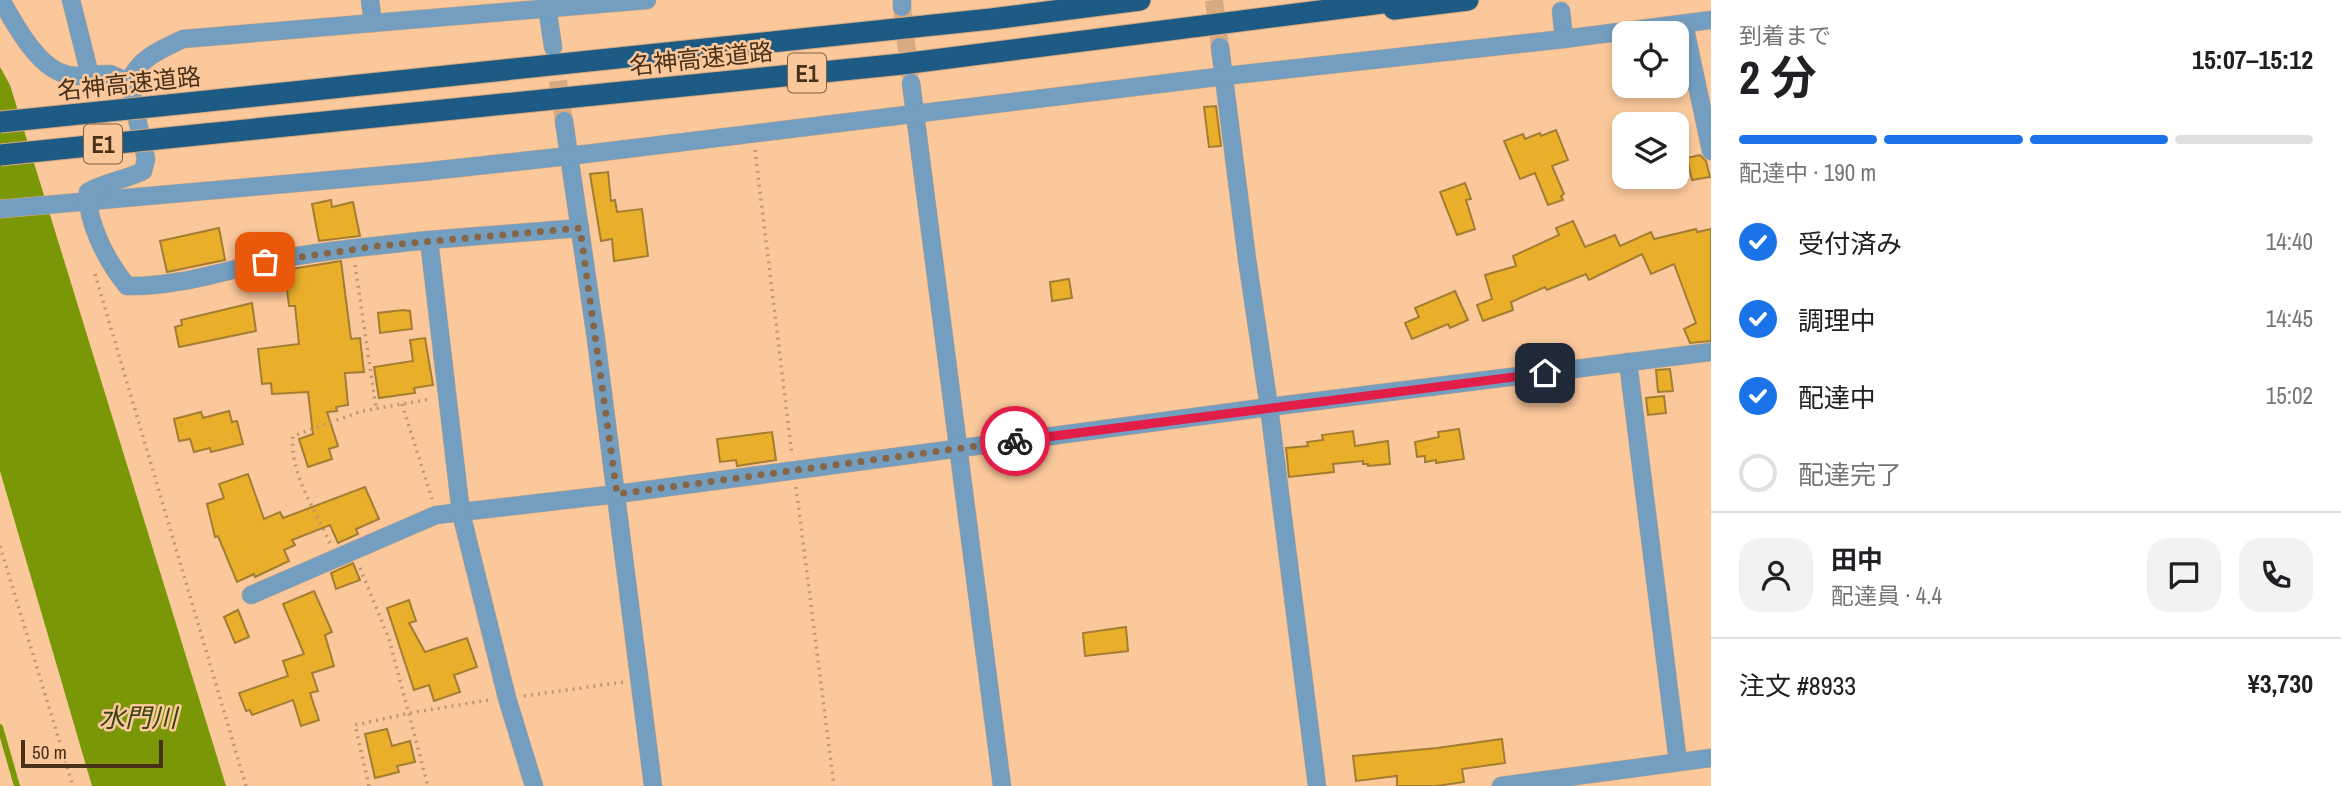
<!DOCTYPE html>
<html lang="ja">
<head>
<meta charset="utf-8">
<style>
  body { margin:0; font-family:"Archivo Narrow","Noto Sans JP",sans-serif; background:#f2f2f2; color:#202124; height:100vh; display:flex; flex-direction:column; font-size:26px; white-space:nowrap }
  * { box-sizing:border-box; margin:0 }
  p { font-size:23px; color:#757577 }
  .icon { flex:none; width:38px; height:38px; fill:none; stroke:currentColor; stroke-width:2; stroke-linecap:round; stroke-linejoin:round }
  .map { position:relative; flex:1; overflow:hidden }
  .drawer { display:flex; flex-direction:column; background:#fff; width:630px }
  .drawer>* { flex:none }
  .fabs { position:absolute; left:1612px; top:21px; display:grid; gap:14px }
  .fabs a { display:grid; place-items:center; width:77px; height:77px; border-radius:14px; background:#fff; box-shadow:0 4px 10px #0003; font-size:35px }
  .scale { position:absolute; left:21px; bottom:18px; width:142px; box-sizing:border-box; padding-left:7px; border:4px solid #493019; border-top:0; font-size:19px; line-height:24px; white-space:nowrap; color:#493019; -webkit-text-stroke:5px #fbc89c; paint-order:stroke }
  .pin { position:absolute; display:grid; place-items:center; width:60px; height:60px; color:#fff; margin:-30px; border-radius:14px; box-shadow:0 4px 10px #0006 }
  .courier { position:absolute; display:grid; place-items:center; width:70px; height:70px; margin:-35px; border:5px solid #e11d48; border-radius:50%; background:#fff; color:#222; box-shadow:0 2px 9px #0007 }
  .headline em { font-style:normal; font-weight:700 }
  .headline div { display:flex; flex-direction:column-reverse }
  .headline { display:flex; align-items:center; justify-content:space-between; height:119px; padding:0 28px }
  h1 { font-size:46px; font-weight:700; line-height:52px }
  .bar { display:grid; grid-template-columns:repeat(4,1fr); gap:10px 7px; align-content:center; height:84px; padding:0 28px }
  .bar i { height:9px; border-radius:5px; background:#e0e0e0 }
  .bar .active { background:#1a73e8 }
  .bar p { grid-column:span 4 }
  .line { display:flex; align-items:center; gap:18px; padding:0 28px; border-top:2px solid #e0e0e0 }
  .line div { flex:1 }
  .round { display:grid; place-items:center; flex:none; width:74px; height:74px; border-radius:21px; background:#f2f2f2 }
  ol { padding:0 28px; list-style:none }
  li { display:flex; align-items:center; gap:21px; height:77px }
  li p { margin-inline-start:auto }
  li .icon { padding:7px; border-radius:50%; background:#1a73e8; color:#fff; stroke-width:4 }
  li:last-child { color:#757577 }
  li i { width:38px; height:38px; border:4px solid #e0e0e0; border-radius:50% }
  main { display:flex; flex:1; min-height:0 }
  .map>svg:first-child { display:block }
</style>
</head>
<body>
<main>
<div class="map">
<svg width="1711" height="786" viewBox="0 0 1711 786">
  <rect width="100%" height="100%" fill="#fbc89c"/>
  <!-- water -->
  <polygon fill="#7a9707" points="0,67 10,85 226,786 92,786 0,471"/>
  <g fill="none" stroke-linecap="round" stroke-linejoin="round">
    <!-- stream -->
    <polyline stroke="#7a9707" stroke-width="6" points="0,727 17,786"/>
  </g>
  <!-- building -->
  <g fill="#e9af2a" stroke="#a27d32" stroke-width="2">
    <polygon points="1216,106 1221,146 1209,147 1204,107"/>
    <polygon points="1556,130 1568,160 1552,166 1564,194 1561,196 1563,200 1548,205 1535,173 1520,179 1504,141 1523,134 1525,139 1540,133 1541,136"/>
    <polygon points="1700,155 1706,161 1710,177 1692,180 1687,158"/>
    <polygon points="608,172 611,201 615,200 617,212 642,209 648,256 614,261 612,239 601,241 590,174"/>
    <polygon points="1465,183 1471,199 1466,200 1475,229 1457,235 1440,192"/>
    <polygon points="331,200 332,207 353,202 360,236 319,241 312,204"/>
    <polygon points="1573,221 1585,247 1615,235 1620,246 1651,232 1654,239 1696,229 1697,232 1711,229 1711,341 1690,343 1684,329 1696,323 1674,264 1651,274 1642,254 1589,280 1586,274 1547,290 1545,287 1511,302 1513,310 1483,321 1477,305 1492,299 1485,275 1516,266 1513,256 1559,235 1556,228"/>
    <polygon points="219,228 225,260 167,272 160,241"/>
    <polygon points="341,261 351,339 360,338 364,372 345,373 348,405 336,407 337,411 327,412 338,446 329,449 332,459 308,467 299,439 313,434 308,392 272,394 271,383 262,384 258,349 299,344 295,306 289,306 286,282 293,281 291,269"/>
    <polygon points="1069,279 1072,298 1052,301 1050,282"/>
    <polygon points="1455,291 1468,320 1450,328 1448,324 1412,339 1405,323 1419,317 1415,308"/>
    <polygon points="252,303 256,331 179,347 175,327 182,325 181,320"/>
    <polygon points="403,310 410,311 412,329 380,333 378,313"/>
    <polygon points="425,338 433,385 414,388 415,393 379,398 374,367 413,361 410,340"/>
    <polygon points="1670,369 1673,391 1658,392 1656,370"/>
    <polygon points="1664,396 1666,413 1648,415 1646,398"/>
    <polygon points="229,411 232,422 237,421 243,444 211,452 210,448 194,452 190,439 179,441 174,419 201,412 203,418"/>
    <polygon points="1459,429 1464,459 1436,463 1436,460 1425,462 1425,456 1417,457 1415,442 1439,437 1438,432"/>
    <polygon points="1353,431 1355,446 1388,441 1390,464 1368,466 1368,464 1363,464 1363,461 1333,464 1334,472 1289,477 1286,448 1308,446 1307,442 1323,440 1322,435"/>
    <polygon points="772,432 776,460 737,466 736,460 720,462 717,439"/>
    <polygon points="248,474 264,519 280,512 283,518 365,487 379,519 356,529 358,534 338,543 330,525 292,540 295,545 284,550 289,561 255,577 254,574 237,582 218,536 215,537 207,504 224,498 219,484"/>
    <polygon points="353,563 360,580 336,589 331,573"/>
    <polygon points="314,591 332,632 325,635 334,666 312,673 318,691 310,693 319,720 301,726 293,700 252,715 250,710 246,711 239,693 288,676 283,661 304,654 283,604"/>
    <polygon points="409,600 416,621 409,623 425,652 467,638 477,667 454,675 460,692 434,701 429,685 414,690 387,608"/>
    <polygon points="238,610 249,637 235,643 224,617"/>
    <polygon points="1126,627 1128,651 1085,656 1083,633"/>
    <polygon points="387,729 392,746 410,741 415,762 397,766 399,772 375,778 365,734"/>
    <polygon points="1502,739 1505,763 1462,769 1464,782 1436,786 1397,786 1397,776 1356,781 1353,756 1437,748"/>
  </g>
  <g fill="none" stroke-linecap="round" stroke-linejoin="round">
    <!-- minor-tunnel -->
    <g stroke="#d7aa82" stroke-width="18" stroke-dasharray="18 9" stroke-linecap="butt">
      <polyline points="1214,0 1220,47"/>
      <polyline points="902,7 910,76"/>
      <polyline points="554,54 564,121"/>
    </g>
    <defs>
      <g id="minor">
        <path d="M 1,0 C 14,23 36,64 62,73 C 71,77 80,76 90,75"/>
        <polyline points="71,0 90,75 110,74 129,82"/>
        <polyline points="370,0 373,23"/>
        <polyline points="546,0 553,47"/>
        <polyline points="902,0 902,7"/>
        <polyline points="1561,11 1564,39"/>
        <polyline points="1684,24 1711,151"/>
        <polyline points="1220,47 1247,259 1269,407 1317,786"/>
        <polyline points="911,83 1002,786"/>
        <polyline points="564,121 596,339 653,786"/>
        <polyline points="0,209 421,172 569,156 1225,76 1564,39 1711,20"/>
        <path d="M 429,240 C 374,246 318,251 264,262 C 218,273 174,287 127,286 C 108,263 86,222 88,192 C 105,182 125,180 143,171 L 146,159 L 129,82 C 139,58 160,50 183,39 L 647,0"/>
        <polyline points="1628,362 1678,762"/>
        <polyline points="251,595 436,515 617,494 1269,407 1711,352"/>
        <polyline points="534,786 507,698 461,513 429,240 580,228"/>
        <polyline points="1501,786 1711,758"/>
      </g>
      <g id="motorway">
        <polyline points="1394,9 1468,0"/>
        <polyline points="198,102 991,19 1140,0"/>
        <polyline points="206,134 902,64 1406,0"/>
      </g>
    </defs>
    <!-- minor casing -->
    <use href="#minor" stroke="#d4a77f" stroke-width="19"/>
    <!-- motorway casing -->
    <use href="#motorway" stroke="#d4a77f" stroke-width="23"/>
    <!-- path -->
    <g stroke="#c19771" stroke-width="3.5" stroke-dasharray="2 5" stroke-linecap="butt">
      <polyline points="755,150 792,455"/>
      <polyline points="355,265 376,408"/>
      <polyline points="95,274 246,786"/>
      <polyline points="402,404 432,499"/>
      <polyline points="796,487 834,786"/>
      <path d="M 330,543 C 316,511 289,473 293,436 L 362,411 L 431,399"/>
      <polyline points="0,546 73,786"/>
      <polyline points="360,568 389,639 428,786"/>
      <polyline points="524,696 624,682"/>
      <polyline points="369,786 355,725 410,713 489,700"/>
    </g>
    <!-- minor -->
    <use href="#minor" stroke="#739ec0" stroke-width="18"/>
    <!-- motorway -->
    <use href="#motorway" stroke="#1e5b84" stroke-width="21"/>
    <defs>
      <g id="motorway-bridge">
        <polyline points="0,122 198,102"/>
        <polyline points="0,155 206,134"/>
      </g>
    </defs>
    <!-- motorway-bridge casing -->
    <use href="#motorway-bridge" stroke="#d4a77f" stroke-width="23" stroke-linecap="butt"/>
    <!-- motorway-bridge -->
    <use href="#motorway-bridge" stroke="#1e5b84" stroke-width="21"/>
  </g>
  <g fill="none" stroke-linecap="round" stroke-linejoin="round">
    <!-- done -->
    <polyline stroke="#876547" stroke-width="7" stroke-dasharray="0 12.6" points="265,262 378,246 580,228 617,494 1015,441"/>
    <!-- route -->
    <polyline stroke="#e11d48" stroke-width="9" points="1015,441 1545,373"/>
  </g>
  <g text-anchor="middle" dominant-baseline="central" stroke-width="5" stroke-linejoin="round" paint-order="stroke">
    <!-- shield labels -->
    <g fill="#fbc89c" stroke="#7e5e40" stroke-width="2">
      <rect x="788" y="53.5" width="38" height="39" rx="5"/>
      <rect x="84" y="124.5" width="38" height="39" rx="5"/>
    </g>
    <g font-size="23" font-weight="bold" fill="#493019">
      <text x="807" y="73">E1</text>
      <text x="103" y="144">E1</text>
    </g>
    <!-- street labels -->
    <g font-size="24" fill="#493019" stroke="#fbc89c">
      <text transform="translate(701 58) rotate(-6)">名神高速道路</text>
      <text transform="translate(129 83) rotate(-6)">名神高速道路</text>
    </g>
    <!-- water labels -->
    <g font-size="26" font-style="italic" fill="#374413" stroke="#fbc89c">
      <text x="138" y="717">水門川</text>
    </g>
  </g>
</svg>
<div class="fabs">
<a><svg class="icon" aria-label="locate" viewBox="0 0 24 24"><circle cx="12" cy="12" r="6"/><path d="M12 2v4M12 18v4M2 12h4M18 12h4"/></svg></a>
<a><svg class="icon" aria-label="layers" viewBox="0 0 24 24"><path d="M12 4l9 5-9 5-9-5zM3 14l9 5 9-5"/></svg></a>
</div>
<div class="scale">50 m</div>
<div class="pin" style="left:265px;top:262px;background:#ea580c"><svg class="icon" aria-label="bag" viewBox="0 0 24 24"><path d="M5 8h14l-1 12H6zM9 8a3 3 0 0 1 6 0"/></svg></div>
<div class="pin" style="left:1545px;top:373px;background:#1f2937"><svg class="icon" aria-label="home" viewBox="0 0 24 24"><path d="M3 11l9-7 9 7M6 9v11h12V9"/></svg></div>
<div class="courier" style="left:1015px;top:441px"><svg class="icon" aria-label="bike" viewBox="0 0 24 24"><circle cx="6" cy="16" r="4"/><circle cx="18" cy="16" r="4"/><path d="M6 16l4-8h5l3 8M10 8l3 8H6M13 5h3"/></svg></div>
</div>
<section class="drawer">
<div class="headline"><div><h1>2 分</h1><p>到着まで</p></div><em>15:07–15:12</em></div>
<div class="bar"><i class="active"></i><i class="active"></i><i class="active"></i><i></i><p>配達中 · 190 m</p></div>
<ol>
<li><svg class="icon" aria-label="check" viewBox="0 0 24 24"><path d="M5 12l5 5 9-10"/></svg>受付済み<p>14:40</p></li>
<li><svg class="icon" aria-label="check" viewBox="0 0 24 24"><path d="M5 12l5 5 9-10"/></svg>調理中<p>14:45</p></li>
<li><svg class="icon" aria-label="check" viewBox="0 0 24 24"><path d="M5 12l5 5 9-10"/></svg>配達中<p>15:02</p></li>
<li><i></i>配達完了</li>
</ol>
<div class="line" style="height:126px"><a class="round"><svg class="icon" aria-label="person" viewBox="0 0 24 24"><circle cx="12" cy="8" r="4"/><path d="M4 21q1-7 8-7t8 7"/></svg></a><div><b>田中</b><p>配達員 · 4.4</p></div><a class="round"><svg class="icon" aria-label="chat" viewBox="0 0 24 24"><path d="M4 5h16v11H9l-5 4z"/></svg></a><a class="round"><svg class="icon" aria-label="phone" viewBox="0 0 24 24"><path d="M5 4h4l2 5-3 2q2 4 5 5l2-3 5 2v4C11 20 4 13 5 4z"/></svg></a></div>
<div class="line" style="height:91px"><div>注文 #8933</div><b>¥3,730</b></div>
</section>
</main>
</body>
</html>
